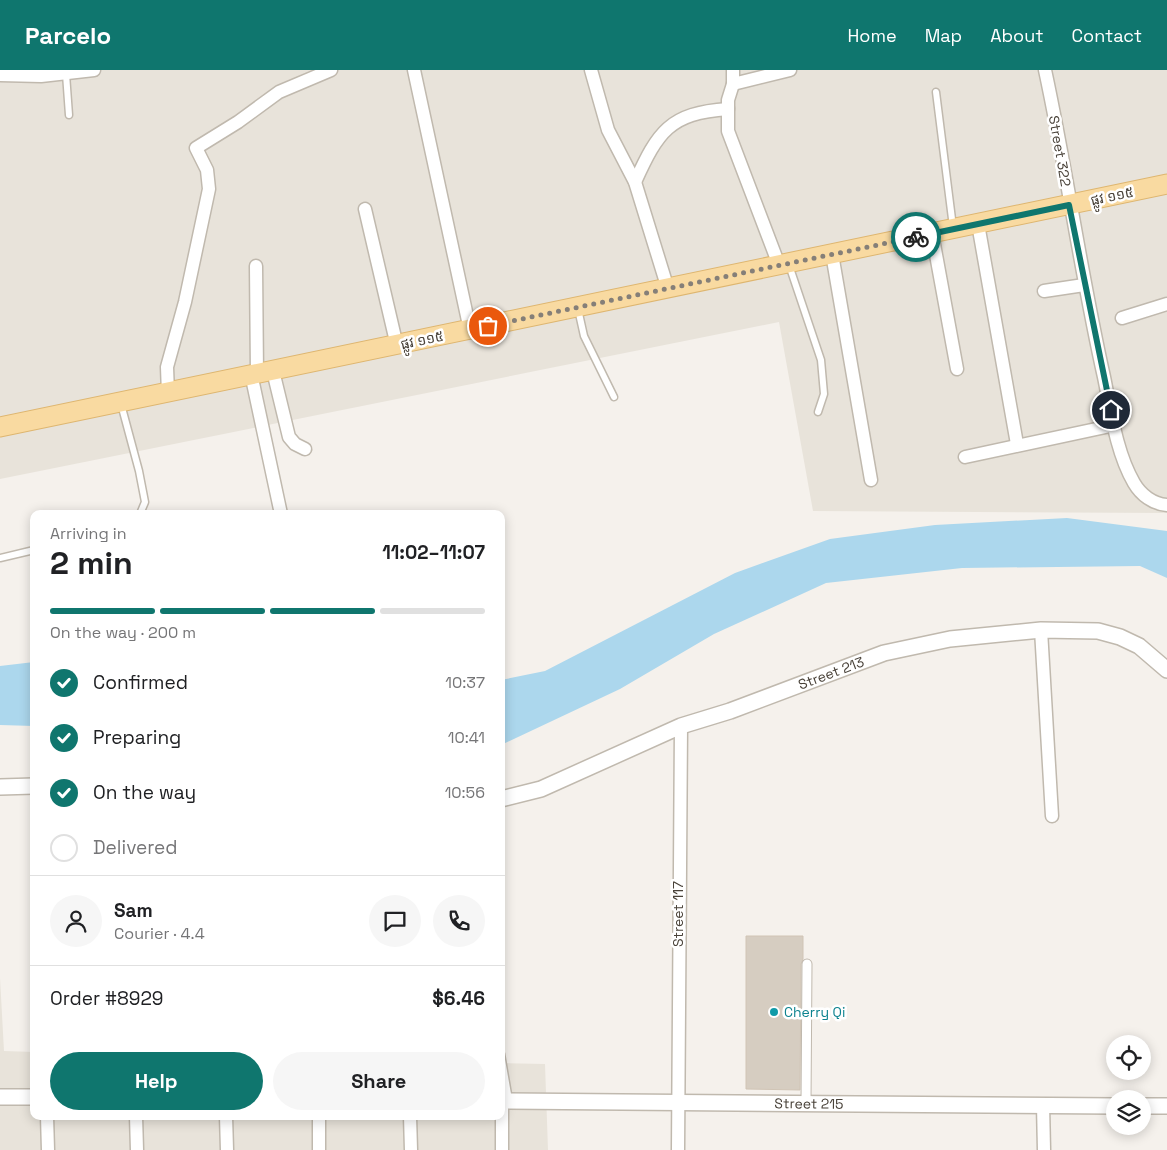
<!DOCTYPE html>
<html lang="en">
<head>
<meta charset="utf-8">
<style>
  body { margin:0; font-family:"Space Grotesk","Noto Sans Khmer",sans-serif; background:#f6f6f6; color:#202124; height:100vh; display:flex; flex-direction:column; font-size:19px; white-space:nowrap }
  * { box-sizing:border-box; margin:0 }
  p { font-size:16px; color:#757577 }
  .icon { flex:none; width:28px; height:28px; fill:none; stroke:currentColor; stroke-width:2; stroke-linecap:round; stroke-linejoin:round }
  .map { position:relative; flex:1; overflow:hidden }
  .sheet { position:absolute; left:30px; top:440px; width:475px; height:610px; display:flex; flex-direction:column; background:#fff; border-radius:10px; box-shadow:0 2px 12px #0003 }
  .sheet>* { flex:none }
  .buttons { position:absolute; left:1106px; top:965px; display:grid; gap:10px }
  .buttons a { display:grid; place-items:center; width:45px; height:45px; border-radius:50%; background:#fff; box-shadow:0 2px 12px #0003; font-size:25px }
  .pin { position:absolute; display:grid; place-items:center; width:42px; height:42px; color:#fff; margin:-21px; border:2px solid #fff; border-radius:50%; box-shadow:0 1px 5px #0007 }
  .courier { position:absolute; display:grid; place-items:center; width:50px; height:50px; margin:-25px; border:4px solid #0f766e; border-radius:50%; background:#fff; color:#222; box-shadow:0 1px 6px #0007 }
  .summary em { font-style:normal; font-weight:600 }
  .summary div { display:flex; flex-direction:column-reverse }
  .summary { display:flex; align-items:center; justify-content:space-between; height:85px; padding:0 20px }
  h1 { font-size:32px; font-weight:600; line-height:38px }
  .bar { display:grid; grid-template-columns:repeat(4,1fr); gap:8px 5px; align-content:center; height:60px; padding:0 20px }
  .bar i { height:6px; border-radius:4px; background:#e0e0e0 }
  .bar .on { background:#0f766e }
  .bar p { grid-column:span 4 }
  .line { display:flex; align-items:center; gap:12px; padding:0 20px; border-top:1px solid #e0e0e0 }
  .line div { flex:1 }
  .round { display:grid; place-items:center; flex:none; width:52px; height:52px; border-radius:26px; background:#f6f6f6 }
  ol { padding:0 20px; list-style:none }
  li { display:flex; align-items:center; gap:15px; height:55px }
  li p { margin-inline-start:auto }
  li .icon { padding:5px; border-radius:50%; background:#0f766e; color:#fff; stroke-width:4 }
  li:last-child { color:#757577 }
  li i { width:28px; height:28px; border:2px solid #e0e0e0; border-radius:50% }
  .action { display:flex; gap:10px; margin-top:auto; padding:10px 20px }
  .action a { flex:1; height:58px; border-radius:30px; background:#0f766e; color:#fff; font-size:20px; font-weight:600; line-height:58px; text-align:center }
  .action a+a { background:#f6f6f6; color:#202124 }
  header { display:flex; align-items:center; gap:30px; box-sizing:border-box; height:70px; padding:0 25px; background:#0f766e; color:#fff }
  header strong { font-size:24px }
  nav { display:flex; gap:28px; margin-inline-start:auto; font-size:18px }
  .map>svg:first-child { display:block }
</style>
</head>
<body>
<header>
<strong>Parcelo</strong>
<nav><a>Home</a><a>Map</a><a>About</a><a>Contact</a></nav>
</header>
<div class="map">
<svg width="1167" height="1080" viewBox="0 0 1167 1080">
  <rect width="100%" height="100%" fill="#f5f1ec"/>
  <!-- residential -->
  <g fill="#e8e3da">
    <polygon points="0,0 1167,0 1167,443 813,441 779,252 0,409"/>
    <polygon points="0,908 4,981 34,982 34,1046 501,1046 501,993 545,994 548,1080 0,1080"/>
  </g>
  <!-- water -->
  <g fill="#acd7ed">
    <polygon points="1067,448 1167,461 1167,508 1140,496 962,498 826,513 714,564 620,619 501,675 501,610 545,601 735,503 830,469 935,455"/>
    <polygon points="34,592 34,656 0,655 0,596"/>
  </g>
  <!-- building -->
  <polygon fill="#d6cdc1" stroke="#d0c4b5" points="746,866 803,866 803,889 801,894 800,1020 746,1019"/>
  <g fill="none" stroke-linecap="round" stroke-linejoin="round">
    <defs>
      <g id="service">
        <polyline points="66,4 69,45"/>
        <polyline points="936,22 953,157"/>
        <polyline points="789,195 821,290 824,324 818,342"/>
        <polyline points="578,239 584,266 614,327"/>
        <polyline points="121,334 139,401 145,432 140,444"/>
        <polyline points="0,488 34,480"/>
        <polyline points="501,984 509,1030"/>
      </g>
      <polyline id="pedestrian" points="806,1033 807,894"/>
      <g id="minor">
        <polyline points="414,0 470,260"/>
        <polyline points="591,0 608,60 635,112 668,219"/>
        <polyline points="733,0 733,14 728,30 728,61 779,195"/>
        <path d="M 1045,0 C 1067,102 1081,205 1104,307 C 1111,341 1116,382 1134,413 C 1141,425 1153,434 1167,435"/>
        <polyline points="0,5 41,6 94,0"/>
        <polyline points="733,14 790,0"/>
        <path d="M 635,112 C 658,62 669,43 728,39"/>
        <polyline points="365,139 397,276"/>
        <polyline points="978,154 1017,374"/>
        <polyline points="932,163 957,299"/>
        <polyline points="832,184 871,410"/>
        <polyline points="256,196 257,305"/>
        <polyline points="1044,221 1084,215"/>
        <polyline points="1122,248 1167,234"/>
        <polyline points="273,301 289,367 295,374 305,379"/>
        <polyline points="249,306 253,313 281,444"/>
        <polyline points="168,324 167,297 185,232 209,119 207,100 196,78 238,52 279,22 331,0"/>
        <polyline points="965,387 1115,355"/>
        <polyline points="1041,560 1052,746"/>
        <polyline points="502,1031 502,1080"/>
        <polyline points="1043,1035 1044,1080"/>
        <polyline points="47,1046 48,1080"/>
        <polyline points="136,1046 137,1080"/>
        <polyline points="226,1046 227,1080"/>
        <polyline points="410,1046 411,1080"/>
        <polyline points="319,1080 319,1046"/>
        <polyline points="678,1080 681,656"/>
      </g>
      <g id="tertiary">
        <polyline points="0,717 34,716"/>
        <path id="s1" d="M 501,729 L 541,719 L 681,656 L 730,641 L 884,583 L 950,569 L 1041,560 L 1098,561 L 1120,567 L 1139,576 L 1167,600"/>
        <polyline points="0,1027 34,1027"/>
        <path id="s2" d="M 501,1031 L 1115,1036"/>
        <polyline points="1142,1036 1167,1036"/>
      </g>
      <polyline id="primary" points="0,357 1167,114"/>
    </defs>
    <!-- service casing -->
    <use href="#service" stroke="#c0b9ae" stroke-width="9"/>
    <!-- pedestrian casing -->
    <use href="#pedestrian" stroke="#c0b9ae" stroke-width="11"/>
    <!-- minor casing -->
    <use href="#minor" stroke="#c0b9ae" stroke-width="15"/>
    <!-- tertiary casing -->
    <use href="#tertiary" stroke="#c0b9ae" stroke-width="18"/>
    <!-- primary casing -->
    <use href="#primary" stroke="#deb670" stroke-width="21"/>
    <!-- service -->
    <use href="#service" stroke="#fff" stroke-width="6"/>
    <!-- pedestrian -->
    <use href="#pedestrian" stroke="#fff" stroke-width="9"/>
    <!-- minor -->
    <use href="#minor" stroke="#fff" stroke-width="12"/>
    <!-- tertiary -->
    <use href="#tertiary" stroke="#fff" stroke-width="15"/>
    <!-- primary -->
    <use href="#primary" stroke="#f9daa1" stroke-width="19"/>
  </g>
  <g fill="none" stroke-linecap="round" stroke-linejoin="round">
    <!-- done -->
    <polyline stroke="#857f78" stroke-width="5" stroke-dasharray="0 9" points="488,256 916,167"/>
    <!-- route -->
    <polyline stroke="#0f766e" stroke-width="6" points="916,167 1069,135 1111,340"/>
  </g>
  <!-- markers -->
  <circle fill="#0f9aa8" stroke="#fff" stroke-width="2" cx="774" cy="942" r="5"/>
  <g text-anchor="middle" dominant-baseline="central" stroke-width="5" stroke-linejoin="round" paint-order="stroke">
    <!-- street labels -->
    <g font-size="14" fill="#494239" stroke="#fff">
      <text transform="translate(1060 81) rotate(80)">Street 322</text>
      <text transform="translate(1112 126) rotate(-12)">ផ្លូវ ១១៥</text>
      <text transform="translate(422 270) rotate(-12)">ផ្លូវ ១១៥</text>
      <text stroke="none"><textPath href="#s1" startOffset="354">Street 213</textPath></text>
      <text transform="translate(678 844) rotate(-90)">Street 117</text>
      <text stroke="none"><textPath href="#s2" startOffset="308">Street 215</textPath></text>
    </g>
    <!-- culture labels -->
    <g font-size="14" fill="#0d838f" stroke="#fff" text-anchor="start">
      <text x="784" y="942">Cherry Qi</text>
    </g>
  </g>
</svg>
<div class="buttons">
<a><svg class="icon" aria-label="locate" viewBox="0 0 24 24"><circle cx="12" cy="12" r="6"/><path d="M12 2v4M12 18v4M2 12h4M18 12h4"/></svg></a>
<a><svg class="icon" aria-label="layers" viewBox="0 0 24 24"><path d="M12 4l9 5-9 5-9-5zM3 14l9 5 9-5"/></svg></a>
</div>
<div class="pin" style="left:488px;top:256px;background:#ea580c"><svg class="icon" aria-label="bag" viewBox="0 0 24 24"><path d="M5 8h14l-1 12H6zM9 8a3 3 0 0 1 6 0"/></svg></div>
<div class="pin" style="left:1111px;top:340px;background:#1f2937"><svg class="icon" aria-label="home" viewBox="0 0 24 24"><path d="M3 11l9-7 9 7M6 9v11h12V9"/></svg></div>
<div class="courier" style="left:916px;top:167px"><svg class="icon" aria-label="bike" viewBox="0 0 24 24"><circle cx="6" cy="16" r="4"/><circle cx="18" cy="16" r="4"/><path d="M6 16l4-8h5l3 8M10 8l3 8H6M13 5h3"/></svg></div>
<section class="sheet">
<div class="summary"><div><h1>2 min</h1><p>Arriving in</p></div><em>11:02–11:07</em></div>
<div class="bar"><i class="on"></i><i class="on"></i><i class="on"></i><i></i><p>On the way · 200 m</p></div>
<ol>
<li><svg class="icon" aria-label="check" viewBox="0 0 24 24"><path d="M5 12l5 5 9-10"/></svg>Confirmed<p>10:37</p></li>
<li><svg class="icon" aria-label="check" viewBox="0 0 24 24"><path d="M5 12l5 5 9-10"/></svg>Preparing<p>10:41</p></li>
<li><svg class="icon" aria-label="check" viewBox="0 0 24 24"><path d="M5 12l5 5 9-10"/></svg>On the way<p>10:56</p></li>
<li><i></i>Delivered</li>
</ol>
<div class="line" style="height:90px"><a class="round"><svg class="icon" aria-label="person" viewBox="0 0 24 24"><circle cx="12" cy="8" r="4"/><path d="M4 21q1-7 8-7t8 7"/></svg></a><div><b>Sam</b><p>Courier · 4.4</p></div><a class="round"><svg class="icon" aria-label="chat" viewBox="0 0 24 24"><path d="M4 5h16v11H9l-5 4z"/></svg></a><a class="round"><svg class="icon" aria-label="phone" viewBox="0 0 24 24"><path d="M5 4h4l2 5-3 2q2 4 5 5l2-3 5 2v4C11 20 4 13 5 4z"/></svg></a></div>
<div class="line" style="height:65px"><div>Order #8929</div><b>$6.46</b></div>
<div class="action"><a>Help</a><a>Share</a></div>
</section>
</div>
</body>
</html>
